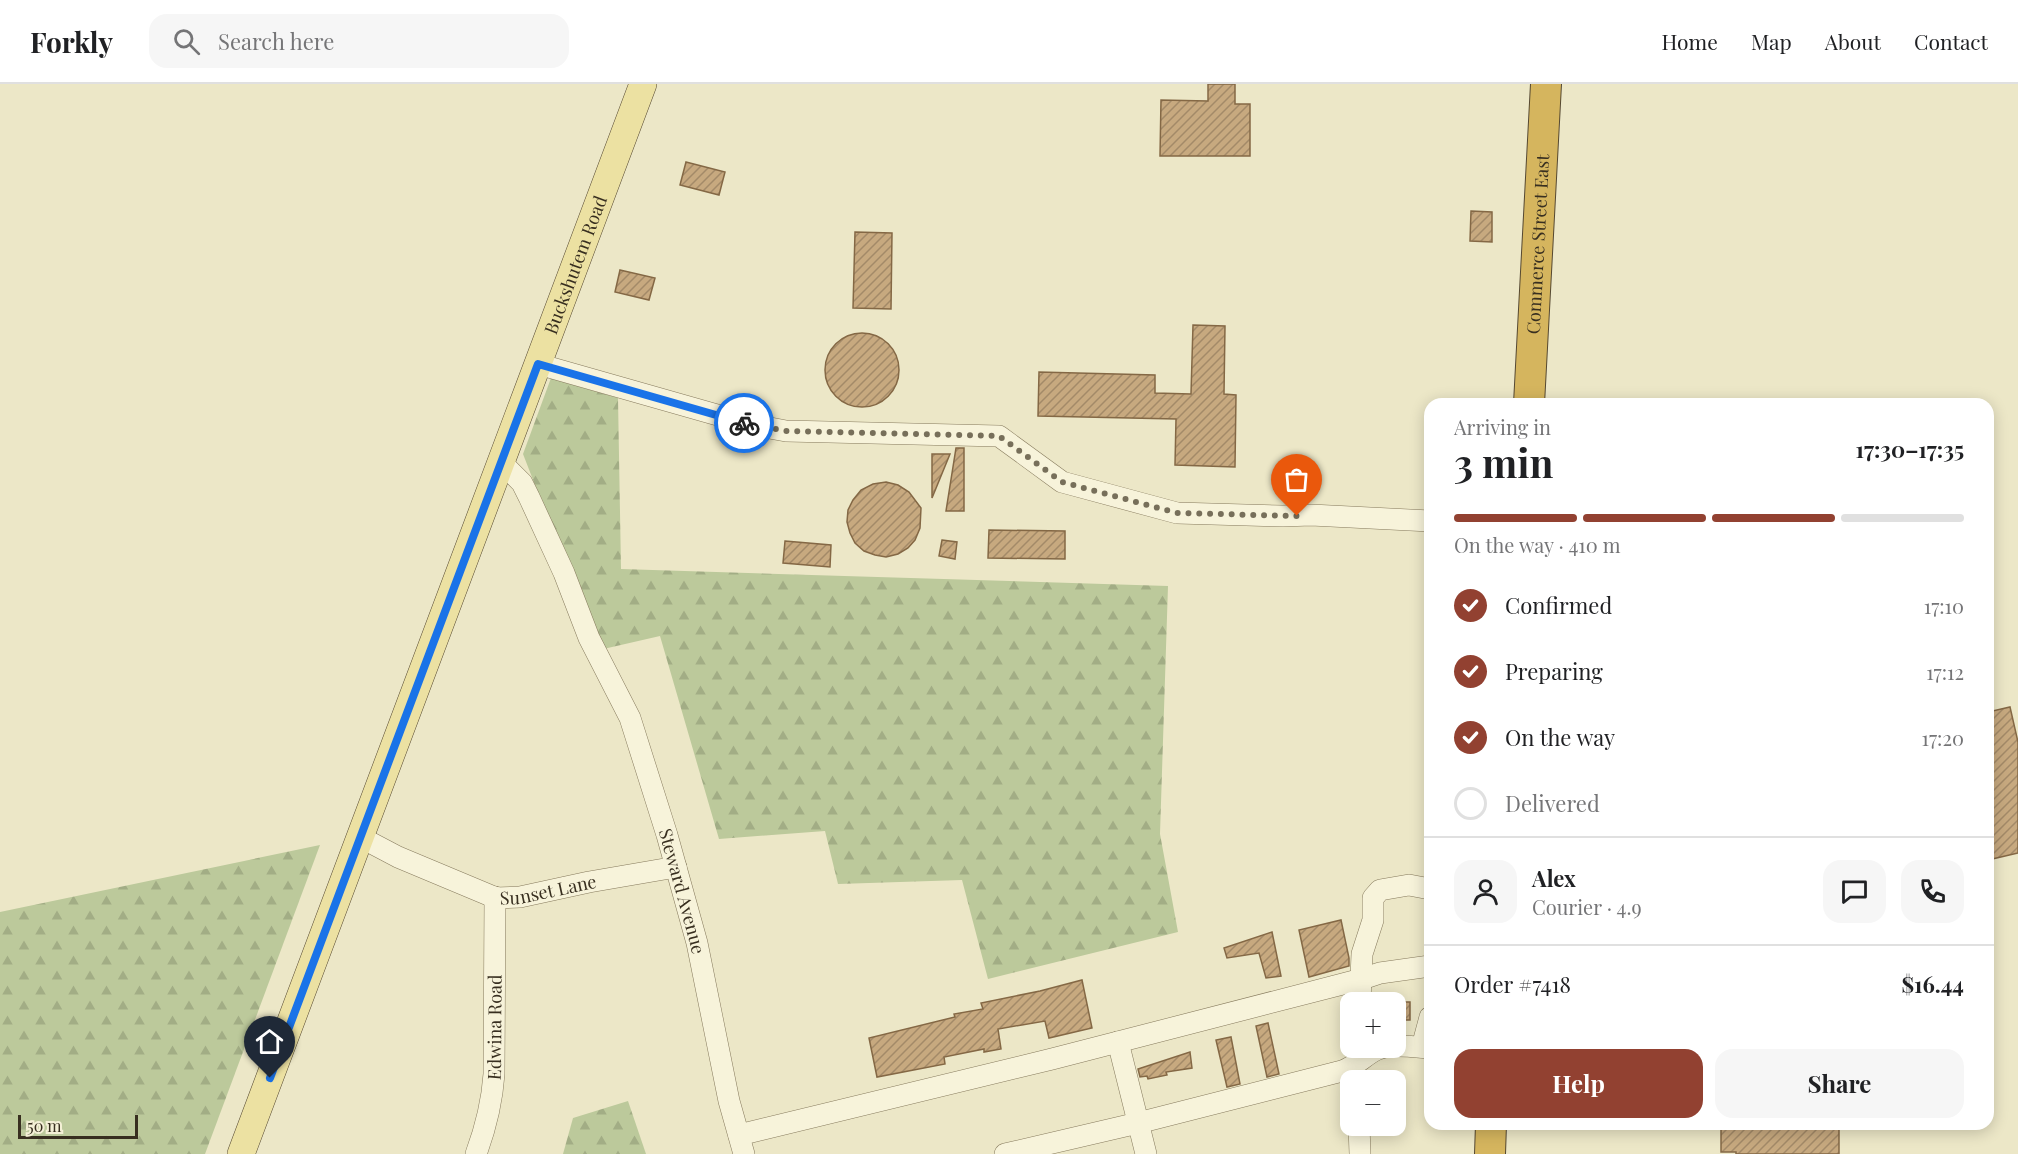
<!DOCTYPE html>
<html lang="en">
<head>
<meta charset="utf-8">
<style>
  body { margin:0; font-family:"Playfair Display",serif; background:#f6f6f6; color:#202124; height:100vh; display:flex; flex-direction:column; font-size:22px; white-space:nowrap }
  * { box-sizing:border-box; margin:0 }
  p { font-size:20px; color:#757577 }
  .icon { flex:none; width:33px; height:33px; fill:none; stroke:currentColor; stroke-width:2; stroke-linecap:round; stroke-linejoin:round }
  .map { position:relative; flex:1; overflow:hidden }
  .side { position:absolute; left:1424px; top:314px; width:570px; height:732px; display:flex; flex-direction:column; background:#fff; border-radius:18px; box-shadow:0 3px 15px #0003 }
  .side>* { flex:none }
  .controls { position:absolute; left:1340px; top:908px; display:grid; gap:12px }
  .controls a { display:grid; place-items:center; width:66px; height:66px; border-radius:12px; background:#fff; box-shadow:0 3px 15px #0003; font-size:30px }
  .scale { position:absolute; left:18px; bottom:15px; width:120px; box-sizing:border-box; padding-left:6px; border:3px solid #382f20; border-top:0; font-size:16px; line-height:21px; white-space:nowrap; color:#382f20; -webkit-text-stroke:4px #f4f0d6; paint-order:stroke }
  .pin { position:absolute; display:grid; place-items:center; width:51px; height:51px; color:#fff; margin:-62px -26px; border-radius:50% 50% 50% 0; rotate:-45deg; box-shadow:0 0 6px #0007 }
  .pin .icon { rotate:45deg }
  .courier { position:absolute; display:grid; place-items:center; width:60px; height:60px; margin:-30px; border:4px solid #1a73e8; border-radius:50%; background:#fff; color:#222; box-shadow:0 2px 8px #0007 }
  .headline em { font-style:normal; font-weight:700 }
  .headline div { display:flex; flex-direction:column-reverse }
  .headline { display:flex; align-items:center; justify-content:space-between; height:102px; padding:0 30px }
  h1 { font-size:39px; font-weight:700; line-height:45px }
  .bar { display:grid; grid-template-columns:repeat(4,1fr); gap:9px 6px; align-content:center; height:72px; padding:0 30px }
  .bar i { height:8px; border-radius:4px; background:#e0e0e0 }
  .bar .on { background:#924131 }
  .bar p { grid-column:span 4 }
  .line { display:flex; align-items:center; gap:15px; padding:0 30px; border-top:2px solid #e0e0e0 }
  .line div { flex:1 }
  .round { display:grid; place-items:center; flex:none; width:63px; height:63px; border-radius:18px; background:#f6f6f6 }
  ol { padding:0 30px; list-style:none }
  li { display:flex; align-items:center; gap:18px; height:66px }
  li p { margin-inline-start:auto }
  li .icon { padding:6px; border-radius:50%; background:#924131; color:#fff; stroke-width:4 }
  li:last-child { color:#757577 }
  li i { width:33px; height:33px; border:3px solid #e0e0e0; border-radius:50% }
  .primary-button { display:flex; gap:12px; margin-top:auto; padding:12px 30px }
  .primary-button a { flex:1; height:69px; border-radius:18px; background:#924131; color:#fff; font-size:24px; font-weight:700; line-height:69px; text-align:center }
  .primary-button a+a { background:#f6f6f6; color:#202124 }
  header { display:flex; align-items:center; gap:36px; box-sizing:border-box; height:84px; padding:0 30px; background:#fff; border-bottom:2px solid #e0e0e0 }
  header strong { font-size:28px }
  nav { display:flex; gap:33px; margin-inline-start:auto; font-size:21px }
  .search { width:420px; height:54px; background:#f6f6f6; display:flex; align-items:center; gap:15px; box-sizing:border-box; padding:0 21px; border-radius:18px; color:#757577; font-size:22px }
  .map>svg:first-child { display:block }
</style>
</head>
<body>
<header>
<strong>Forkly</strong>
<div class="search"><svg class="icon" aria-label="search" viewBox="0 0 24 24"><circle cx="10" cy="10" r="6"/><path d="M15 15l6 6"/></svg>Search here</div>
<nav><a>Home</a><a>Map</a><a>About</a><a>Contact</a></nav>
</header>
<div class="map">
<svg width="2018" height="1070" viewBox="0 0 2018 1070">
  <defs>
    <pattern id="forest-firs" width="22" height="20" patternUnits="userSpaceOnUse" patternTransform="scale(1.5)"><rect width="22" height="20" fill="#bcc99b"/><path d="M5 1l3.5 6h-7zM16 11l3.5 6h-7z" fill="#a2ad85"/></pattern>
    <pattern id="building-hatch" width="6" height="6" patternUnits="userSpaceOnUse" patternTransform="scale(1.5)"><rect width="6" height="6" fill="#c7a97f"/><path d="M-1 1l2-2M0 6l6-6M5 7l2-2" fill="none" stroke="#a38a68"/></pattern>
  </defs>
  <rect width="100%" height="100%" fill="#ece7c7"/>
  <!-- forest -->
  <g fill="url(#forest-firs)">
    <polygon points="551,294 618,314 621,485 1168,502 1160,750 1178,848 988,895 962,796 838,800 825,747 719,755 660,552 599,566 523,370"/>
    <polygon points="320,761 205,1070 0,1070 0,828"/>
    <polygon points="628,1017 646,1070 563,1070 573,1034"/>
  </g>
  <!-- building -->
  <g fill="url(#building-hatch)" stroke="#846845" stroke-width="1.5">
    <polygon points="1208,0 1235,0 1235,20 1250,20 1250,72 1160,72 1161,16 1208,17"/>
    <polygon points="686,78 725,88 719,111 680,101"/>
    <polygon points="1471,127 1492,128 1492,158 1470,157"/>
    <polygon points="855,148 892,149 891,225 853,224"/>
    <polygon points="620,186 655,194 649,216 615,208"/>
    <polygon points="1193,241 1225,242 1224,310 1236,311 1235,383 1175,381 1176,335 1038,332 1039,288 1155,291 1155,309 1191,310"/>
    <circle cx="862" cy="286" r="37"/>
    <polygon points="956,364 964,364 964,427 946,427"/>
    <polygon points="932,370 950,370 932,414"/>
    <polygon points="886,398 898,401 909,408 921,424 920,444 915,456 908,464 898,470 886,473 875,471 864,467 855,459 850,449 847,438 848,426 853,416 861,406 873,400"/>
    <polygon points="989,446 1065,447 1065,475 988,474"/>
    <polygon points="942,456 957,458 955,475 939,472"/>
    <polygon points="785,457 831,461 830,483 783,479"/>
    <polygon points="2010,623 2018,658 2018,769 1988,776 1988,628"/>
    <polygon points="1341,836 1349,874 1349,882 1309,893 1299,846"/>
    <polygon points="1272,848 1281,892 1266,894 1259,869 1227,874 1224,864"/>
    <polygon points="1082,896 1092,944 1049,954 1045,937 998,945 1001,965 984,968 984,965 944,973 945,980 877,993 869,954 955,933 954,930 983,925 981,919 1040,907"/>
    <rect x="1395" y="918" width="15" height="18"/>
    <polygon points="1268,939 1279,990 1267,993 1256,942"/>
    <polygon points="1231,953 1240,1000 1227,1003 1216,956"/>
    <polygon points="1190,968 1192,984 1166,988 1167,991 1148,995 1147,992 1140,993 1138,985"/>
    <polygon points="1721,1040 1839,1040 1839,1070 1736,1070 1736,1068 1721,1068"/>
  </g>
  <g fill="none" stroke-linecap="round" stroke-linejoin="round">
    <defs>
      <g id="minor">
        <polyline points="538,280 749,340 786,347 999,352 1062,398 1177,429 1283,432 1311,431 1430,437"/>
        <path id="s1" d="M 500,377 L 522,399 L 529,413 L 564,489 L 589,554 L 630,634 L 667,751 L 697,859 L 729,1017 L 744,1070"/>
        <path id="s2" d="M 360,753 L 398,773 L 496,814 L 520,813 L 589,798 L 676,783"/>
        <polyline points="1360,918 1362,870 1373,836 1373,814 1380,806 1409,801 1430,805"/>
        <polyline points="1118,958 1146,1070"/>
        <polyline points="1422,963 1430,933"/>
        <polyline points="1359,1041 1360,1070"/>
        <polyline points="739,1051 1052,975 1362,895 1380,889 1430,882"/>
        <path id="s3" d="M 476,1070 C 486,1043 492,1019 494,990 L 495,813"/>
        <path d="M 1005,1070 L 1138,1039 L 1342,987 C 1356,982 1364,972 1376,966 C 1390,959 1414,963 1430,964"/>
      </g>
      <g id="major">
        <path id="s4" d="M 241,1070 L 643,0"/>
      </g>
      <g id="highway">
        <path id="s5" d="M 1529,320 L 1546,0"/>
        <polyline points="1490,1070 1491,1040"/>
      </g>
    </defs>
    <!-- minor casing -->
    <use href="#minor" stroke="#867a5d" stroke-width="22"/>
    <!-- major casing -->
    <use href="#major" stroke="#554831" stroke-width="28"/>
    <!-- highway casing -->
    <use href="#highway" stroke="#554831" stroke-width="32"/>
    <!-- minor -->
    <use href="#minor" stroke="#f7f3da" stroke-width="21"/>
    <!-- major -->
    <use href="#major" stroke="#ece1a2" stroke-width="27"/>
    <!-- highway -->
    <use href="#highway" stroke="#d5b55e" stroke-width="30"/>
  </g>
  <g fill="none" stroke-linecap="round" stroke-linejoin="round">
    <!-- done -->
    <polyline stroke="#776f5a" stroke-width="6" stroke-dasharray="0 10.8" points="744,339 786,347 999,352 1062,398 1177,429 1297,432"/>
    <!-- route -->
    <polyline stroke="#1a73e8" stroke-width="8" points="270,994 538,280 744,339"/>
  </g>
  <g text-anchor="middle" dominant-baseline="central" stroke-width="4.5" stroke-linejoin="round" paint-order="stroke">
    <!-- street labels -->
    <g font-size="18" fill="#382f20" stroke="#f4f0d6">
      <text stroke="none"><textPath href="#s5" startOffset="160">Commerce Street East</textPath></text>
      <text stroke="none"><textPath href="#s4" startOffset="950">Buckshutem Road</textPath></text>
      <text stroke="none"><textPath href="#s2" startOffset="202">Sunset Lane</textPath></text>
      <text stroke="none"><textPath href="#s1" startOffset="471">Steward Avenue</textPath></text>
      <text stroke="none"><textPath href="#s3" startOffset="129">Edwina Road</textPath></text>
    </g>
  </g>
</svg>
<div class="controls">
<a>+</a>
<a>−</a>
</div>
<div class="scale">50 m</div>
<div class="pin" style="left:1297px;top:432px;background:#ea580c"><svg class="icon" aria-label="bag" viewBox="0 0 24 24"><path d="M5 8h14l-1 12H6zM9 8a3 3 0 0 1 6 0"/></svg></div>
<div class="pin" style="left:270px;top:994px;background:#1f2937"><svg class="icon" aria-label="home" viewBox="0 0 24 24"><path d="M3 11l9-7 9 7M6 9v11h12V9"/></svg></div>
<div class="courier" style="left:744px;top:339px"><svg class="icon" aria-label="bike" viewBox="0 0 24 24"><circle cx="6" cy="16" r="4"/><circle cx="18" cy="16" r="4"/><path d="M6 16l4-8h5l3 8M10 8l3 8H6M13 5h3"/></svg></div>
<section class="side">
<div class="headline"><div><h1>3 min</h1><p>Arriving in</p></div><em>17:30–17:35</em></div>
<div class="bar"><i class="on"></i><i class="on"></i><i class="on"></i><i></i><p>On the way · 410 m</p></div>
<ol>
<li><svg class="icon" aria-label="check" viewBox="0 0 24 24"><path d="M5 12l5 5 9-10"/></svg>Confirmed<p>17:10</p></li>
<li><svg class="icon" aria-label="check" viewBox="0 0 24 24"><path d="M5 12l5 5 9-10"/></svg>Preparing<p>17:12</p></li>
<li><svg class="icon" aria-label="check" viewBox="0 0 24 24"><path d="M5 12l5 5 9-10"/></svg>On the way<p>17:20</p></li>
<li><i></i>Delivered</li>
</ol>
<div class="line" style="height:108px"><a class="round"><svg class="icon" aria-label="person" viewBox="0 0 24 24"><circle cx="12" cy="8" r="4"/><path d="M4 21q1-7 8-7t8 7"/></svg></a><div><b>Alex</b><p>Courier · 4.9</p></div><a class="round"><svg class="icon" aria-label="chat" viewBox="0 0 24 24"><path d="M4 5h16v11H9l-5 4z"/></svg></a><a class="round"><svg class="icon" aria-label="phone" viewBox="0 0 24 24"><path d="M5 4h4l2 5-3 2q2 4 5 5l2-3 5 2v4C11 20 4 13 5 4z"/></svg></a></div>
<div class="line" style="height:78px"><div>Order #7418</div><b>$16.44</b></div>
<div class="primary-button"><a>Help</a><a>Share</a></div>
</section>
</div>
</body>
</html>
